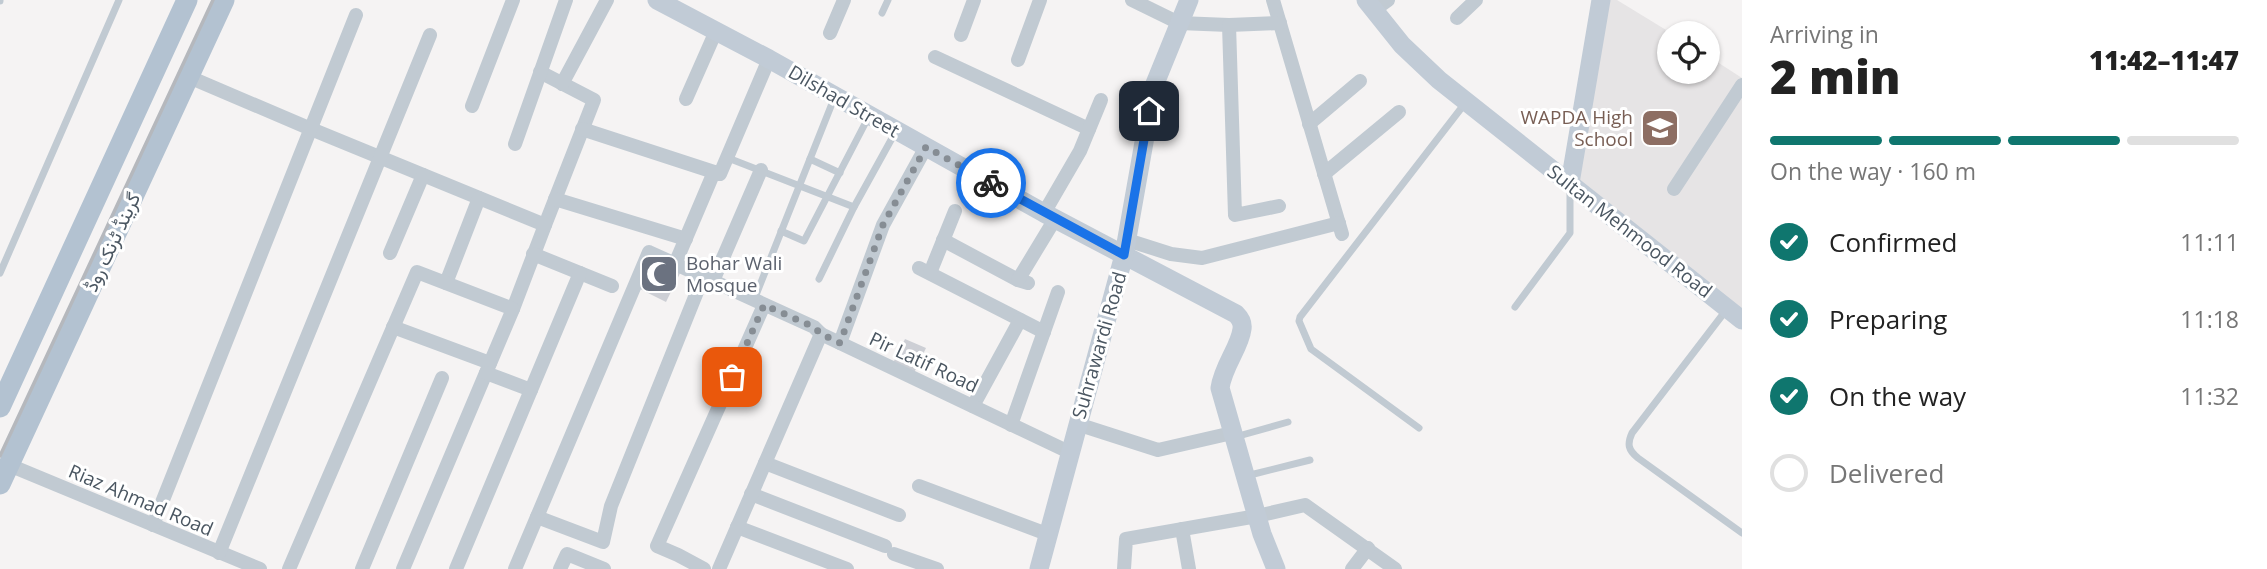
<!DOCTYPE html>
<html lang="en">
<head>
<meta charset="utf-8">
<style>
  body { margin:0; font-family:"Open Sans",Vazirmatn,sans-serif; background:#f6f6f6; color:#222; height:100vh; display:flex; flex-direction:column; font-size:26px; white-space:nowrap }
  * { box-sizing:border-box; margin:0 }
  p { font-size:23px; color:#767676 }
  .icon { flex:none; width:38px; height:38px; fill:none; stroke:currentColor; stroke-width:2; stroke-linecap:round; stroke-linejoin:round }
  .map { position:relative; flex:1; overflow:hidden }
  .sheet { display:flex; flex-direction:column; background:#fff; width:525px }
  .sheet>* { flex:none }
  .fabs { position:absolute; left:1657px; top:21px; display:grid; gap:14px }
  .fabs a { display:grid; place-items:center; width:63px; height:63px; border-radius:50%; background:#fff; box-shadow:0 2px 5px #0004; font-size:35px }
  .pin { position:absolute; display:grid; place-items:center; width:60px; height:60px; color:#fff; margin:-30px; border-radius:14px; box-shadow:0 4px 10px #0006 }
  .courier { position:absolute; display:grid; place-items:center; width:70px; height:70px; margin:-35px; border:5px solid #1a73e8; border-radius:50%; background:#fff; color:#222; box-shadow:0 2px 9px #0007 }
  .overview em { font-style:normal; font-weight:800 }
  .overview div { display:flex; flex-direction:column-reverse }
  .overview { display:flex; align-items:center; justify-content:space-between; height:119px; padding:0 28px }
  h1 { font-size:46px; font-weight:800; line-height:52px }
  .bar { display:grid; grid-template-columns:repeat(4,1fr); gap:10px 7px; align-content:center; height:84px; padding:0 28px }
  .bar i { height:9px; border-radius:5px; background:#e0e0e0 }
  .bar .on { background:#0f766e }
  .bar p { grid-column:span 4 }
  ol { padding:0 28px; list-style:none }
  li { display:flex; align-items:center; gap:21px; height:77px }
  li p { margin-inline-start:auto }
  li .icon { padding:7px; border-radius:50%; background:#0f766e; color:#fff; stroke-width:4 }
  li:last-child { color:#767676 }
  li i { width:38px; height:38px; border:4px solid #e0e0e0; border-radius:50% }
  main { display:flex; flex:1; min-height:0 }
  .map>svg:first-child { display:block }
</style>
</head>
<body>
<main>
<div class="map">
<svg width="1742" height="569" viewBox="0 0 1742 569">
  <rect width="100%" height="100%" fill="#f5f3f3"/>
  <!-- education -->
  <polygon fill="#e6e4e5" points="1601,0 1617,0 1671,33 1670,72 1708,72 1708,56 1742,78 1742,318 1570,179"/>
  <!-- building -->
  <g fill="#cdcfd5">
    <polygon points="651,248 685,263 666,302 634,286"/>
    <polygon points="905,339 926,348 912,377 891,367"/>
  </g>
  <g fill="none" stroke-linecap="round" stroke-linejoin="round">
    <!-- lane -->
    <g stroke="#c1cad2" stroke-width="7">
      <polyline points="0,1 0,0"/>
      <polyline points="882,13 888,0"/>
      <polyline points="728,158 854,207"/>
      <polyline points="810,159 840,173"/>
      <polyline points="781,231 804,241 869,116"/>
      <polyline points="0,273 119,0"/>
      <polyline points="819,279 854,207 896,131"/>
      <polyline points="754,300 835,96"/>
      <polyline points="1515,307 1570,233 1570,188"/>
      <path d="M 1727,309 L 1632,433 C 1627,444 1628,450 1638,458 L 1742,533"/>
      <polyline points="1419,428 1311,349 1299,321 1300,317 1466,102"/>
      <polyline points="1235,437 1288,422"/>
      <polyline points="1246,476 1310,460"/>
    </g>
    <!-- street -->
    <g stroke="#c1cad2" stroke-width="14">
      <polyline points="1132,0 1179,23 1229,25"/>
      <polyline points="1273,0 1342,234"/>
      <polyline points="1374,10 1388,0"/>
      <polyline points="1457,18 1476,0"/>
      <polyline points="830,33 844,0"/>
      <polyline points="961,35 974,0"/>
      <polyline points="935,57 1089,129"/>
      <polyline points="1018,60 1040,0"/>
      <polyline points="540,72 594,100 545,225"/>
      <polyline points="189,77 311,129 545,225 513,309 403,569"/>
      <polyline points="562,84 607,0"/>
      <polyline points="686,99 716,31"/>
      <polyline points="472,106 513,0"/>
      <polyline points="1309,124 1360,81"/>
      <polyline points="582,129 714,172"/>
      <polyline points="515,144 566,0"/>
      <polyline points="1324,174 1399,112"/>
      <polyline points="1674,189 1742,85"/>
      <polyline points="555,199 686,239"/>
      <polyline points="1279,206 1235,215 1229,25 1280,23"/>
      <polyline points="1044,213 1080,151 1101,100"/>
      <polyline points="943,240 1018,280 1028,283"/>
      <polyline points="1127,240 1171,254 1202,258 1339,223"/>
      <polyline points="390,253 423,175"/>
      <polyline points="533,254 612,286"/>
      <polyline points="675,264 714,172 720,174 769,59"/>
      <polyline points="919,268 1044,332"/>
      <polyline points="930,273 955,211"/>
      <polyline points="1018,280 1055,219"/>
      <polyline points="713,281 761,170"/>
      <polyline points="446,283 479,198"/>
      <polyline points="393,327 490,363"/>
      <polyline points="840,343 883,225 926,147"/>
      <polyline points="486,373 531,390"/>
      <polyline points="973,406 1020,320"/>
      <polyline points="1077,424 1158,450 1232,433"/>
      <polyline points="1011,425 1058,292"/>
      <polyline points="765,463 899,515"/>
      <polyline points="9,465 260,569"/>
      <polyline points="919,486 1047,534"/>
      <polyline points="751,494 885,546"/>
      <polyline points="537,517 603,542 611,506 703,277"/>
      <polyline points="153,525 356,15"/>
      <polyline points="737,527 847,569"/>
      <polyline points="1182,529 1189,569"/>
      <polyline points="219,553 430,35"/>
      <polyline points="894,554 937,569"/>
      <polyline points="289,569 417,272 513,309"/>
      <polyline points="362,569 442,378"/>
      <polyline points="456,569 580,273"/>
      <polyline points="515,569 649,252 814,327 821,334 1069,452"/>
      <polyline points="560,569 567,554 604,569"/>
      <polyline points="704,569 678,555 657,546 764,305"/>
      <polyline points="719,569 821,334"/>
      <polyline points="1124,569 1126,539 1257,516 1305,505 1395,569"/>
      <polyline points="1352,569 1368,548"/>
    </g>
    <!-- secondary -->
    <g stroke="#c1cbd6" stroke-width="19">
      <path d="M 657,0 L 769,59 L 1044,213 L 1236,314 C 1240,318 1243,323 1242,329 C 1240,347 1223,366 1220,388 L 1262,534 L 1276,569"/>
      <polyline points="1366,0 1402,45 1439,80 1742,320"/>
      <polyline points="1570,183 1601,0"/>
      <polyline points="1039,569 1124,255 1154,86 1189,0"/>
    </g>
    <!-- primary -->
    <g stroke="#b3c2d1" stroke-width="21">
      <polyline points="0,407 187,0"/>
      <polyline points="0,484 224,0"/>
    </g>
    <!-- rail -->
    <polyline stroke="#b5b8bd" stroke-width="3.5" points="0,456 213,0"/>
  </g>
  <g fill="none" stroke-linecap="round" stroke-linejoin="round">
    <!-- done -->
    <polyline stroke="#868d94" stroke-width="7" stroke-dasharray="0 12.6" points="732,377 764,305 814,327 821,334 840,343 883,225 926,147 991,183"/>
    <!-- route -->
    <polyline stroke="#1a73e8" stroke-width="9" points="991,183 1124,255 1149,111"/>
  </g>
  <!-- icons -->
  <defs>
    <symbol id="school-square" viewBox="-11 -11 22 22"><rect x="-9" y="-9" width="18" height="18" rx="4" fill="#8d6e63" stroke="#fff"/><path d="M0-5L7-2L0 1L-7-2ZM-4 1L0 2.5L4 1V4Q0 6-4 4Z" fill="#fff"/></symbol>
    <symbol id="mosque-square" viewBox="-11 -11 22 22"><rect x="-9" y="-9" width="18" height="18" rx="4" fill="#6b7280" stroke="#fff"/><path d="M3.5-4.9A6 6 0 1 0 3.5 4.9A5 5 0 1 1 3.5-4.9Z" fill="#fff"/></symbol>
  </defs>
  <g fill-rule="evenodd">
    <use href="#school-square" x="1638" y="106" width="44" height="44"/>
    <use href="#mosque-square" x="637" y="252" width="44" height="44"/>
  </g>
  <g text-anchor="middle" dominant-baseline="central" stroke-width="6" stroke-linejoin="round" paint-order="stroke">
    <!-- street labels -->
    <g font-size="19" fill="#4a5661" stroke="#fff">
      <text transform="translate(844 101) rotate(30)">Dilshad Street</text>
      <text transform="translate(1630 231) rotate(38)">Sultan Mehmood Road</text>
      <text transform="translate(112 242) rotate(-65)">گرینڈ ٹرنک روڈ</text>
      <text transform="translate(1099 345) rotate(-74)">Suhrawardi Road</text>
      <text transform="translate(924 362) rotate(25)">Pir Latif Road</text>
      <text transform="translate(141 500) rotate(23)">Riaz Ahmad Road</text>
    </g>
    <!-- education labels -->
    <g font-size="19" fill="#785e54" stroke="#fff" text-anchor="end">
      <text x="1633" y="117">WAPDA High<tspan x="1633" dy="22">School</tspan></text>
    </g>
    <!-- worship labels -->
    <g font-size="19" fill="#5b616d" stroke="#fff" text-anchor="start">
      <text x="686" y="263">Bohar Wali<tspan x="686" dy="22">Mosque</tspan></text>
    </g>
  </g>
</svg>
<div class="fabs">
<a><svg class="icon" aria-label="locate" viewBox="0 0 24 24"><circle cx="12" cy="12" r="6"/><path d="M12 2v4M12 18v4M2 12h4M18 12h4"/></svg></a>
</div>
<div class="pin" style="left:732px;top:377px;background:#ea580c"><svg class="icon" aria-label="bag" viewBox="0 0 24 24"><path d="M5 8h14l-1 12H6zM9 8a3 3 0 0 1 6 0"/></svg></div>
<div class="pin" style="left:1149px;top:111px;background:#1f2937"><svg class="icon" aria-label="home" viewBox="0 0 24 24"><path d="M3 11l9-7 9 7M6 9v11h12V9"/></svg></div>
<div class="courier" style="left:991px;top:183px"><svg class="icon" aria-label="bike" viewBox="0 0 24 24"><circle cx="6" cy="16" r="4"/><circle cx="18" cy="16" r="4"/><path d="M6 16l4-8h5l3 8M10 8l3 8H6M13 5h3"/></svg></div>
</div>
<section class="sheet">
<div class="overview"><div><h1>2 min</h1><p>Arriving in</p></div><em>11:42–11:47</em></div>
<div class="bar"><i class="on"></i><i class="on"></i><i class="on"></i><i></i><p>On the way · 160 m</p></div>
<ol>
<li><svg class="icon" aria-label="check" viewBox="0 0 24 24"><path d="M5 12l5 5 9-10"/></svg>Confirmed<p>11:11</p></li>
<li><svg class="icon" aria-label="check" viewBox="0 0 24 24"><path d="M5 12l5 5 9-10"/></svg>Preparing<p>11:18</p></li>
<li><svg class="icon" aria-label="check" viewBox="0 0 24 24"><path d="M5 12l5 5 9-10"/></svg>On the way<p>11:32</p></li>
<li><i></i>Delivered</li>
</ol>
</section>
</main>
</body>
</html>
